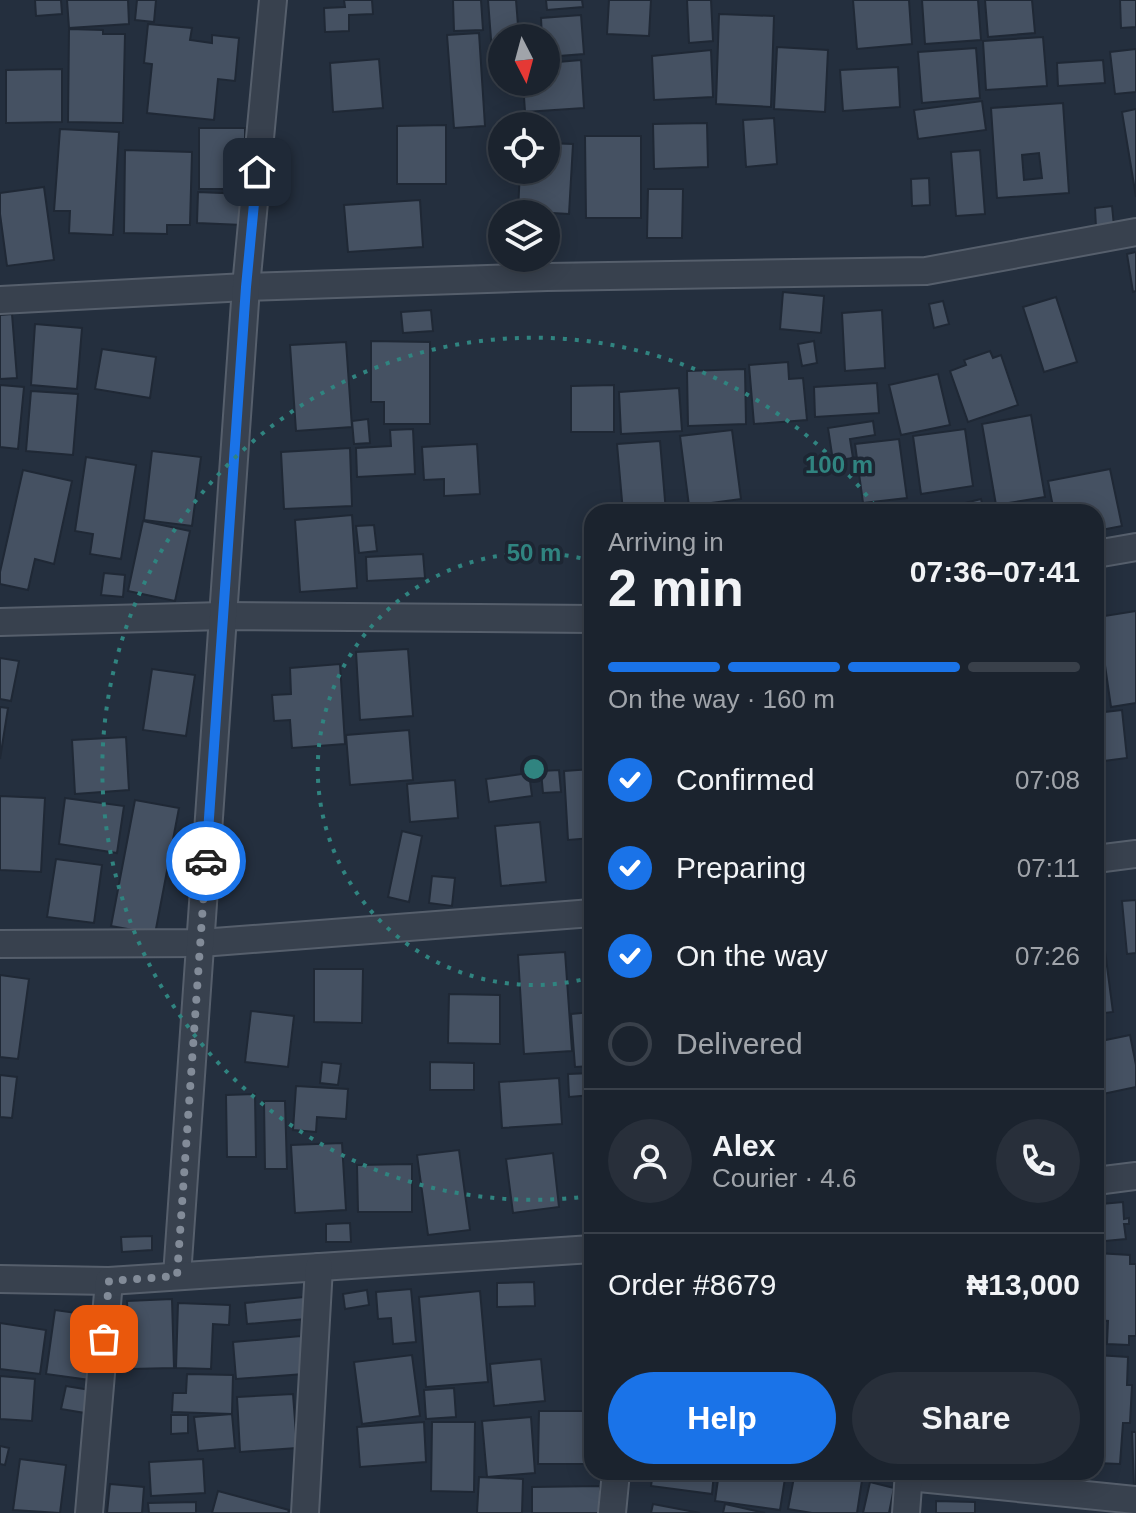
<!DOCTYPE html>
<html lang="en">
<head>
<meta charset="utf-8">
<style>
  body { margin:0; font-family:Arial,sans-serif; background:#282f3a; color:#f1f3f6; height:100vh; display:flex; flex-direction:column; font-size:30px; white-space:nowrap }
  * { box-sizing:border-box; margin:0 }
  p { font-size:26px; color:#a0a4aa }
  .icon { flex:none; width:44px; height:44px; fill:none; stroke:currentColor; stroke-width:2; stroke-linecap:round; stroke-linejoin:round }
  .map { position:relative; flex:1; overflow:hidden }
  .details { position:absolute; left:584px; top:504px; width:520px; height:976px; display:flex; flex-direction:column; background:#1b232e; border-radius:24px; box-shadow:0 4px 20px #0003,0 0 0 2px #39404a }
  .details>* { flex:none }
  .needle { width:52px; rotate:174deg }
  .fabs { position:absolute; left:488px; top:24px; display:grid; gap:16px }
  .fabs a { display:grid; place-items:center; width:72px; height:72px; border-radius:50%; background:#1b232e; box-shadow:0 4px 20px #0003,0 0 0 2px #39404a; font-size:40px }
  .pin { position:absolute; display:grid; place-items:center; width:68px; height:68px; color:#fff; margin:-34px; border-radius:16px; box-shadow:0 4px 12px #0006 }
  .courier { position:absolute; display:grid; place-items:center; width:80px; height:80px; margin:-40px; border:6px solid #1a73e8; border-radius:50%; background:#fff; color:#222; box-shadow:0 2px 10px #0007 }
  .overview em { font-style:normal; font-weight:800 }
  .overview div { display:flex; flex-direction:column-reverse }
  .overview { display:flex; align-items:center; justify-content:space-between; height:136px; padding:0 24px }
  h1 { font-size:52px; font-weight:800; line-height:60px }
  .bar { display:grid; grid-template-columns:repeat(4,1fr); gap:12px 8px; align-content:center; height:96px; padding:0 24px }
  .bar i { height:10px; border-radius:6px; background:#39404a }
  .bar .on { background:#1a73e8 }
  .bar p { grid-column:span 4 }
  .line { display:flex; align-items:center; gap:20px; padding:0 24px; border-top:2px solid #39404a }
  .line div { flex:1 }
  .round { display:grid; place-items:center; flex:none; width:84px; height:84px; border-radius:42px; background:#282f3a }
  ol { padding:0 24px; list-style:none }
  li { display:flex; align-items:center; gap:24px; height:88px }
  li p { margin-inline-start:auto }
  li .icon { padding:8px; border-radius:50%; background:#1a73e8; color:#fff; stroke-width:4 }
  li:last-child { color:#a0a4aa }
  li i { width:44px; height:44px; border:4px solid #39404a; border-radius:50% }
  .action { display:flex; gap:16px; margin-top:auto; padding:16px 24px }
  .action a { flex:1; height:92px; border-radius:48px; background:#1a73e8; color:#fff; font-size:32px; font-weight:800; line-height:92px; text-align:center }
  .action a+a { background:#282f3a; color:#f1f3f6 }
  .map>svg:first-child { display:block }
</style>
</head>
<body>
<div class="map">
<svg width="1136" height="1513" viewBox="0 0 1136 1513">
  <rect width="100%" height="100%" fill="#242f3e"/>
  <!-- building -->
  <g fill="#455162" stroke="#1f2835" stroke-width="2" fill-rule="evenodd">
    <polygon points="35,0 61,0 62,14 36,16"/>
    <polygon points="67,0 128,0 129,24 69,28"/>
    <polygon points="137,0 156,0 154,22 135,20"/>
    <polygon points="344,0 372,0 373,14 349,15 349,31 325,32 324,8 345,7"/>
    <polygon points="453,0 481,0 483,30 454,31"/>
    <polygon points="488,0 516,0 519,38 502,38 502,65 493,65"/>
    <polygon points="546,0 582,0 583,7 547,10"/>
    <polygon points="609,0 651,0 649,36 607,34"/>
    <polygon points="687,0 711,0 713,41 689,43"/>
    <polygon points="853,0 909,0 912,44 857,49"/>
    <polygon points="922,0 978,0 981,40 925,44"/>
    <polygon points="985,0 1032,0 1035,33 988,37"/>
    <polygon points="1120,0 1136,0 1136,27 1121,28"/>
    <polygon points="719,14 774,16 771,107 716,104"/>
    <polygon points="581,15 584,54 546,57 546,38 542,38 541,18"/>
    <polygon points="148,24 192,28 190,40 212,43 212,35 239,38 235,81 218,79 214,120 147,113 152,64 144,63"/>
    <polygon points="69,29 103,30 103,34 125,34 123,123 68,122"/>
    <polygon points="479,33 485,126 454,128 447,35"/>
    <polygon points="1043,37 1047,86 986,90 983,41"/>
    <polygon points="777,47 828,50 825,112 774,109"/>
    <polygon points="976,48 980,98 922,103 918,52"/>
    <polygon points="1136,49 1136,92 1115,94 1110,52"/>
    <polygon points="711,50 713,97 654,100 652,56"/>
    <polygon points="379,59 383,108 333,112 330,63"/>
    <polygon points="581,60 584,108 525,112 523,82 546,82 546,63"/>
    <polygon points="1103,60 1105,83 1058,86 1057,63"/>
    <polygon points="898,67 900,107 843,111 840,70"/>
    <polygon points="62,69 62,122 6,123 6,70"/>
    <polygon points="982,101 986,130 918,139 914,110"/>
    <path d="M 1063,103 L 1069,193 L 997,198 L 991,108 ZM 1039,153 L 1042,178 L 1024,180 L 1022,155 Z"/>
    <polygon points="1136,109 1136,197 1122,112"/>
    <polygon points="774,118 777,164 746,167 743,120"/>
    <polygon points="707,123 708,167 654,169 653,124"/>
    <polygon points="446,125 446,184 397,184 397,126"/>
    <rect x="199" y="128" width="46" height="61"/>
    <polygon points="60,129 119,132 113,235 69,233 70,211 54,211"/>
    <polygon points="585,136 641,136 641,218 586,218"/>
    <polygon points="546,143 573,144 569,214 518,211 520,170 546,170"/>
    <polygon points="125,150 192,152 190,225 167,225 167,234 124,233"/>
    <polygon points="980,150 985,214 956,216 951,152"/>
    <polygon points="929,178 930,205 912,206 911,179"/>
    <polygon points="44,187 54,260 7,266 0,214 0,193"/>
    <polygon points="648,189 683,189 682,238 647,238"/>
    <polygon points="198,192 244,194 243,225 197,223"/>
    <polygon points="420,200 423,247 348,252 344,205"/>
    <polygon points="1112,206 1114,226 1096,228 1095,208"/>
    <polygon points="1136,252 1136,291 1133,292 1127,254"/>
    <polygon points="783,292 824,296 821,333 780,329"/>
    <polygon points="1056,297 1077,362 1044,372 1023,307"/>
    <polygon points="943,301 949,324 934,328 929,304"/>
    <polygon points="431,310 433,331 403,333 401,312"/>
    <polygon points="882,310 885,368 845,371 842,313"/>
    <polygon points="12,314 17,378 0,379 0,315"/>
    <polygon points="35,324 82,328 77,389 31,385"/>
    <polygon points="371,341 430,342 430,424 384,424 384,402 371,402"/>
    <polygon points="814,341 817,363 802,366 798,344"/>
    <polygon points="346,342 352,427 296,431 290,345"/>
    <polygon points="102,349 156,357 150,398 95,389"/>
    <polygon points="990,351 993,358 1001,355 1018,405 968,422 950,371 966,365 964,360"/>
    <polygon points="788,362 789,379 803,378 807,420 754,424 749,365"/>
    <polygon points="745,369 746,424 688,426 687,371"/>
    <polygon points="938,374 950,425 901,435 889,385"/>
    <polygon points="877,383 879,413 815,417 814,387"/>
    <polygon points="0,385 24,387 18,449 0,447"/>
    <polygon points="614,385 614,432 571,432 571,386"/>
    <polygon points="679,388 682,431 621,434 619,392"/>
    <polygon points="31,391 78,394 73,455 26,451"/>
    <polygon points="1031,415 1045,497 996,505 982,424"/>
    <polygon points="368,419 370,443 354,444 352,421"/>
    <polygon points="873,421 875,435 850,439 853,458 833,461 828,428"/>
    <polygon points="413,429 415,474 357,477 356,448 391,446 390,430"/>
    <polygon points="965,429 973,486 921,494 913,436"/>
    <polygon points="732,430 741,499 689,506 680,436"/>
    <polygon points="899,439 907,498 863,503 855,444"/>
    <polygon points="660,441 666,512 623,512 617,444"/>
    <polygon points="477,444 480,494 444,496 444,479 424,480 422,447"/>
    <polygon points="350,448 352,506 284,509 281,452"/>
    <polygon points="152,451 201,457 192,526 144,520"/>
    <polygon points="86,457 136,465 121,559 90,554 93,534 75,531"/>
    <polygon points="1110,469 1122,526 1096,531 1096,512 1054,512 1048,481"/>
    <polygon points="23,470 72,481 54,564 35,559 28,590 0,584 0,572"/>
    <polygon points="981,499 984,512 937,512 937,510"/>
    <polygon points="352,515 357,588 300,592 295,520"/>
    <polygon points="143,521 190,531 175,601 128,591"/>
    <polygon points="374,525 377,551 359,553 356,526"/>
    <polygon points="423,554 425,578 367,581 366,557"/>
    <polygon points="104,573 125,575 123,597 101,595"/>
    <polygon points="1136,611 1136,703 1111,707 1098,617"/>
    <polygon points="408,649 413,716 360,720 356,652"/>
    <polygon points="0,658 19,661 11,701 0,699"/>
    <polygon points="340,664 345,744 292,748 290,720 274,721 272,695 291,694 290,668"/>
    <polygon points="152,669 195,675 186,736 143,730"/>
    <polygon points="0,707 8,708 0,759"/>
    <polygon points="1122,710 1127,758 1096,762 1096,713"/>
    <polygon points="409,730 413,780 350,785 346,735"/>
    <polygon points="126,737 129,790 75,794 72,740"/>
    <polygon points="592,769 592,838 568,840 564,771"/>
    <polygon points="559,770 561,792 543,793 541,771"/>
    <polygon points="529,773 532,796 489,802 486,779"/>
    <polygon points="455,780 458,818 410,822 407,784"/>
    <polygon points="0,796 45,798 41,872 0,870"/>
    <polygon points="65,798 124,806 117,853 59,844"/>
    <polygon points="135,800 179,808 155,934 111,926"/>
    <polygon points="540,822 546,882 501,886 495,826"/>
    <polygon points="402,831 422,836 409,902 388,897"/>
    <polygon points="56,859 102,865 94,923 47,917"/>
    <polygon points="432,876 455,878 452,906 429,903"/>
    <polygon points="1136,900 1136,953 1127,954 1122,901"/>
    <polygon points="1105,951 1113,1012 1096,1014 1096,952"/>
    <polygon points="565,952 572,1051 524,1054 518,955"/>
    <polygon points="314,969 363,969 362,1023 314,1022"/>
    <polygon points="0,975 29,979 18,1059 0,1057"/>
    <polygon points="449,994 500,995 500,1044 448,1043"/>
    <polygon points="251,1011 294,1016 288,1067 245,1062"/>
    <polygon points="592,1012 592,1066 575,1067 571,1014"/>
    <polygon points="1130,1035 1136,1065 1136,1087 1098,1095 1096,1042"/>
    <polygon points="322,1062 341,1064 338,1085 320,1083"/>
    <polygon points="430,1062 474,1063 474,1090 430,1090"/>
    <polygon points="592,1073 592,1095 569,1097 568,1074"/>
    <polygon points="0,1075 17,1077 12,1118 0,1117"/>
    <polygon points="559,1078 562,1124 502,1128 499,1082"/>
    <polygon points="296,1086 348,1089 346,1119 317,1117 316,1132 293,1130"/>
    <polygon points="255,1094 256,1157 227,1157 226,1095"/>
    <polygon points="264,1101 285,1101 287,1169 265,1169"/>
    <polygon points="342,1143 346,1210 295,1213 291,1145"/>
    <polygon points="459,1150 470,1230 428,1235 417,1155"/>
    <polygon points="553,1153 559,1207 513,1213 506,1159"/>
    <polygon points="412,1164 412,1212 358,1212 357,1165"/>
    <polygon points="1123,1202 1124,1219 1129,1218 1129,1224 1124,1224 1126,1239 1105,1241 1101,1204"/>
    <polygon points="350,1223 351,1242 326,1242 326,1224"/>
    <polygon points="152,1236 152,1250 122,1252 121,1237"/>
    <polygon points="1096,1253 1130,1255 1130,1264 1136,1264 1136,1336 1129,1336 1129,1345 1107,1344 1108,1321 1096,1320"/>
    <polygon points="534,1282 535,1306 497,1307 497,1283"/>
    <polygon points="411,1289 416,1342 393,1344 391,1318 378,1319 376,1292"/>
    <polygon points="367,1290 369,1305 345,1309 343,1294"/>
    <polygon points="480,1291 488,1382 426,1387 419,1297"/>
    <polygon points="304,1297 306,1319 247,1324 245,1303"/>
    <polygon points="172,1299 174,1368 130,1369 127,1301"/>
    <polygon points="178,1303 230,1305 229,1325 213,1324 211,1369 176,1368"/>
    <polygon points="55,1310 98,1316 90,1380 46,1374"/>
    <polygon points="0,1323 46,1330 40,1374 0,1369"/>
    <polygon points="301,1336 304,1374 236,1379 233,1342"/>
    <polygon points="412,1355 420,1416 362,1424 354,1362"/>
    <polygon points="1096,1355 1128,1357 1127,1385 1132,1385 1130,1423 1123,1423 1120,1464 1096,1463"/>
    <polygon points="541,1359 545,1401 494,1406 490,1364"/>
    <polygon points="187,1374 233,1375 232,1414 172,1412 173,1393 186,1393"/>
    <polygon points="0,1376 35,1379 32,1421 0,1419"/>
    <polygon points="66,1386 90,1390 85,1413 61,1409"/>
    <polygon points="454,1388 456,1417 426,1419 424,1390"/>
    <polygon points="293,1394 297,1448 240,1452 237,1397"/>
    <polygon points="539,1411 592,1411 592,1464 538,1464"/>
    <polygon points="232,1414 235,1448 198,1451 194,1417"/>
    <polygon points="171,1415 188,1415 188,1433 171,1434"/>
    <polygon points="531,1417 535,1473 487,1477 482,1421"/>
    <polygon points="424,1422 426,1462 360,1467 357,1427"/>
    <polygon points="432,1422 475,1422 474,1492 431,1491"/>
    <polygon points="1132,1432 1136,1432 1136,1486 1134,1486"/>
    <polygon points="0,1446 9,1448 5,1465 0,1464"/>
    <polygon points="20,1459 66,1465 60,1513 13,1510"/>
    <polygon points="203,1459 205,1493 151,1496 149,1462"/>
    <polygon points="653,1472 714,1472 712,1494 651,1486"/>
    <polygon points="719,1472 786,1472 780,1510 715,1501"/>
    <polygon points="795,1472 848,1472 863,1474 857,1513 812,1513 788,1509"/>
    <polygon points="479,1477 523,1479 522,1513 477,1513"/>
    <polygon points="870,1482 894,1488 889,1513 863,1513"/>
    <polygon points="110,1484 144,1487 142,1513 107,1513"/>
    <polygon points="600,1486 600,1513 532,1513 532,1487"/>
    <polygon points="218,1491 289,1510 288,1513 212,1513"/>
    <polygon points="936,1501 975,1502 975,1513 936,1513"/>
    <polygon points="196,1502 196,1513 149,1513 148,1503"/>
    <polygon points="653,1504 700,1513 651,1513"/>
    <polygon points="725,1504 765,1513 723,1513"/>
  </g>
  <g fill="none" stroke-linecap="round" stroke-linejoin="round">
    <defs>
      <g id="minor">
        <polyline points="0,300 246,287 547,277 926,271 1136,232"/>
        <polyline points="1096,554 1136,547"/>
        <polyline points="0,622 223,616 592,619"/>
        <polyline points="1096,859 1136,854"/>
        <polyline points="0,944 201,943 592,913"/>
        <polyline points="1096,1181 1136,1176"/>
        <polyline points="177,1276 246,287 273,0"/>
        <polyline points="0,1279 109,1281 592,1249"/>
        <polyline points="909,1477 1136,1500"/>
        <polyline points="89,1513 109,1281"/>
        <polyline points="305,1513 319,1267"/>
        <polyline points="612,1513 616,1472"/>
        <polyline points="906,1513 909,1472"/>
      </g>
    </defs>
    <!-- minor casing -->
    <use href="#minor" stroke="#565f6c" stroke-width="30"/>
    <!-- minor -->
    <use href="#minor" stroke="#38414e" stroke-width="26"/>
  </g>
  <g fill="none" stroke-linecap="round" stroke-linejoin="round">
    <!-- done -->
    <polyline stroke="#828b98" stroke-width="8" stroke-dasharray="0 14.4" points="104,1339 109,1281 177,1276 206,861"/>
    <!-- route -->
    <polyline stroke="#1a73e8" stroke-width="10" points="206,861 246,287 257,172"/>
  </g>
  <!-- distance rings -->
  <g fill="none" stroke="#308480" stroke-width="4" stroke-dasharray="4 8">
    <path d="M592 977A216 216 0 1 1 592 561"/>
    <path d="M590 1196A431 431 0 1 1 878 510"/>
  </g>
  <circle cx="534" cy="769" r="12" fill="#308480" stroke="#1d2633" stroke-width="4"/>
  <g font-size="24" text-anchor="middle" font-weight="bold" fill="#308480" stroke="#1d2633" stroke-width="7" stroke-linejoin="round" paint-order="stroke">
    <text x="839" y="473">100 m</text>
    <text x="534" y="561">50 m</text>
  </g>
</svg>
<div class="fabs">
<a><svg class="needle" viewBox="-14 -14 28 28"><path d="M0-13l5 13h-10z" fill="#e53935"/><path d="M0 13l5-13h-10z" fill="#a0a4aa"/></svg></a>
<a><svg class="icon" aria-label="locate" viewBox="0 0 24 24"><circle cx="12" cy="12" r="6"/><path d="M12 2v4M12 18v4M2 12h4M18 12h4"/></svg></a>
<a><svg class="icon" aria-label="layers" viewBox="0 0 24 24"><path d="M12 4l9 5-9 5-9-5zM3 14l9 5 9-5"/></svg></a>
</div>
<div class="pin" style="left:104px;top:1339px;background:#ea580c"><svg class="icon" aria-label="bag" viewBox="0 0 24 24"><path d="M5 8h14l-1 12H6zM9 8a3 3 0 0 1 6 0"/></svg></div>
<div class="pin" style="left:257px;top:172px;background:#1f2937"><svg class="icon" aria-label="home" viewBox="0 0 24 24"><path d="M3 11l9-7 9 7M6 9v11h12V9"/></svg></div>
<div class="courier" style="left:206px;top:861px"><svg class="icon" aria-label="car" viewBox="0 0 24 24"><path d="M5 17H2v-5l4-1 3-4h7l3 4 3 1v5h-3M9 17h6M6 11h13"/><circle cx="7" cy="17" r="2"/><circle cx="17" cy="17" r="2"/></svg></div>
<section class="details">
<div class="overview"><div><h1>2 min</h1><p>Arriving in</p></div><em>07:36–07:41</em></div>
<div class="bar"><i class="on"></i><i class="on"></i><i class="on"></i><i></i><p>On the way · 160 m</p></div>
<ol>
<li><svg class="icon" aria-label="check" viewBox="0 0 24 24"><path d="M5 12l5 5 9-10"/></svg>Confirmed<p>07:08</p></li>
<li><svg class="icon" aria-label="check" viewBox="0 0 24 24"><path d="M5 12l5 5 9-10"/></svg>Preparing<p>07:11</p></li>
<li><svg class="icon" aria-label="check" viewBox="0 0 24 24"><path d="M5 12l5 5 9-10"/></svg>On the way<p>07:26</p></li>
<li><i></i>Delivered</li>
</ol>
<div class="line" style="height:144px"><a class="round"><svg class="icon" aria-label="person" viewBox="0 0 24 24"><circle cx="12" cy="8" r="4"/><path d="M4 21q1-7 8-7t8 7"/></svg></a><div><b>Alex</b><p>Courier · 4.6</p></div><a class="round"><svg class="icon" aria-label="phone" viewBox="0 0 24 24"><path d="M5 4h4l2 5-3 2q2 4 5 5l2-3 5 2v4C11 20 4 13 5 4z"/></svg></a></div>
<div class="line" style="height:104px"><div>Order #8679</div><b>₦13,000</b></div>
<div class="action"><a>Help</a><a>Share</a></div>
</section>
</div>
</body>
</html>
